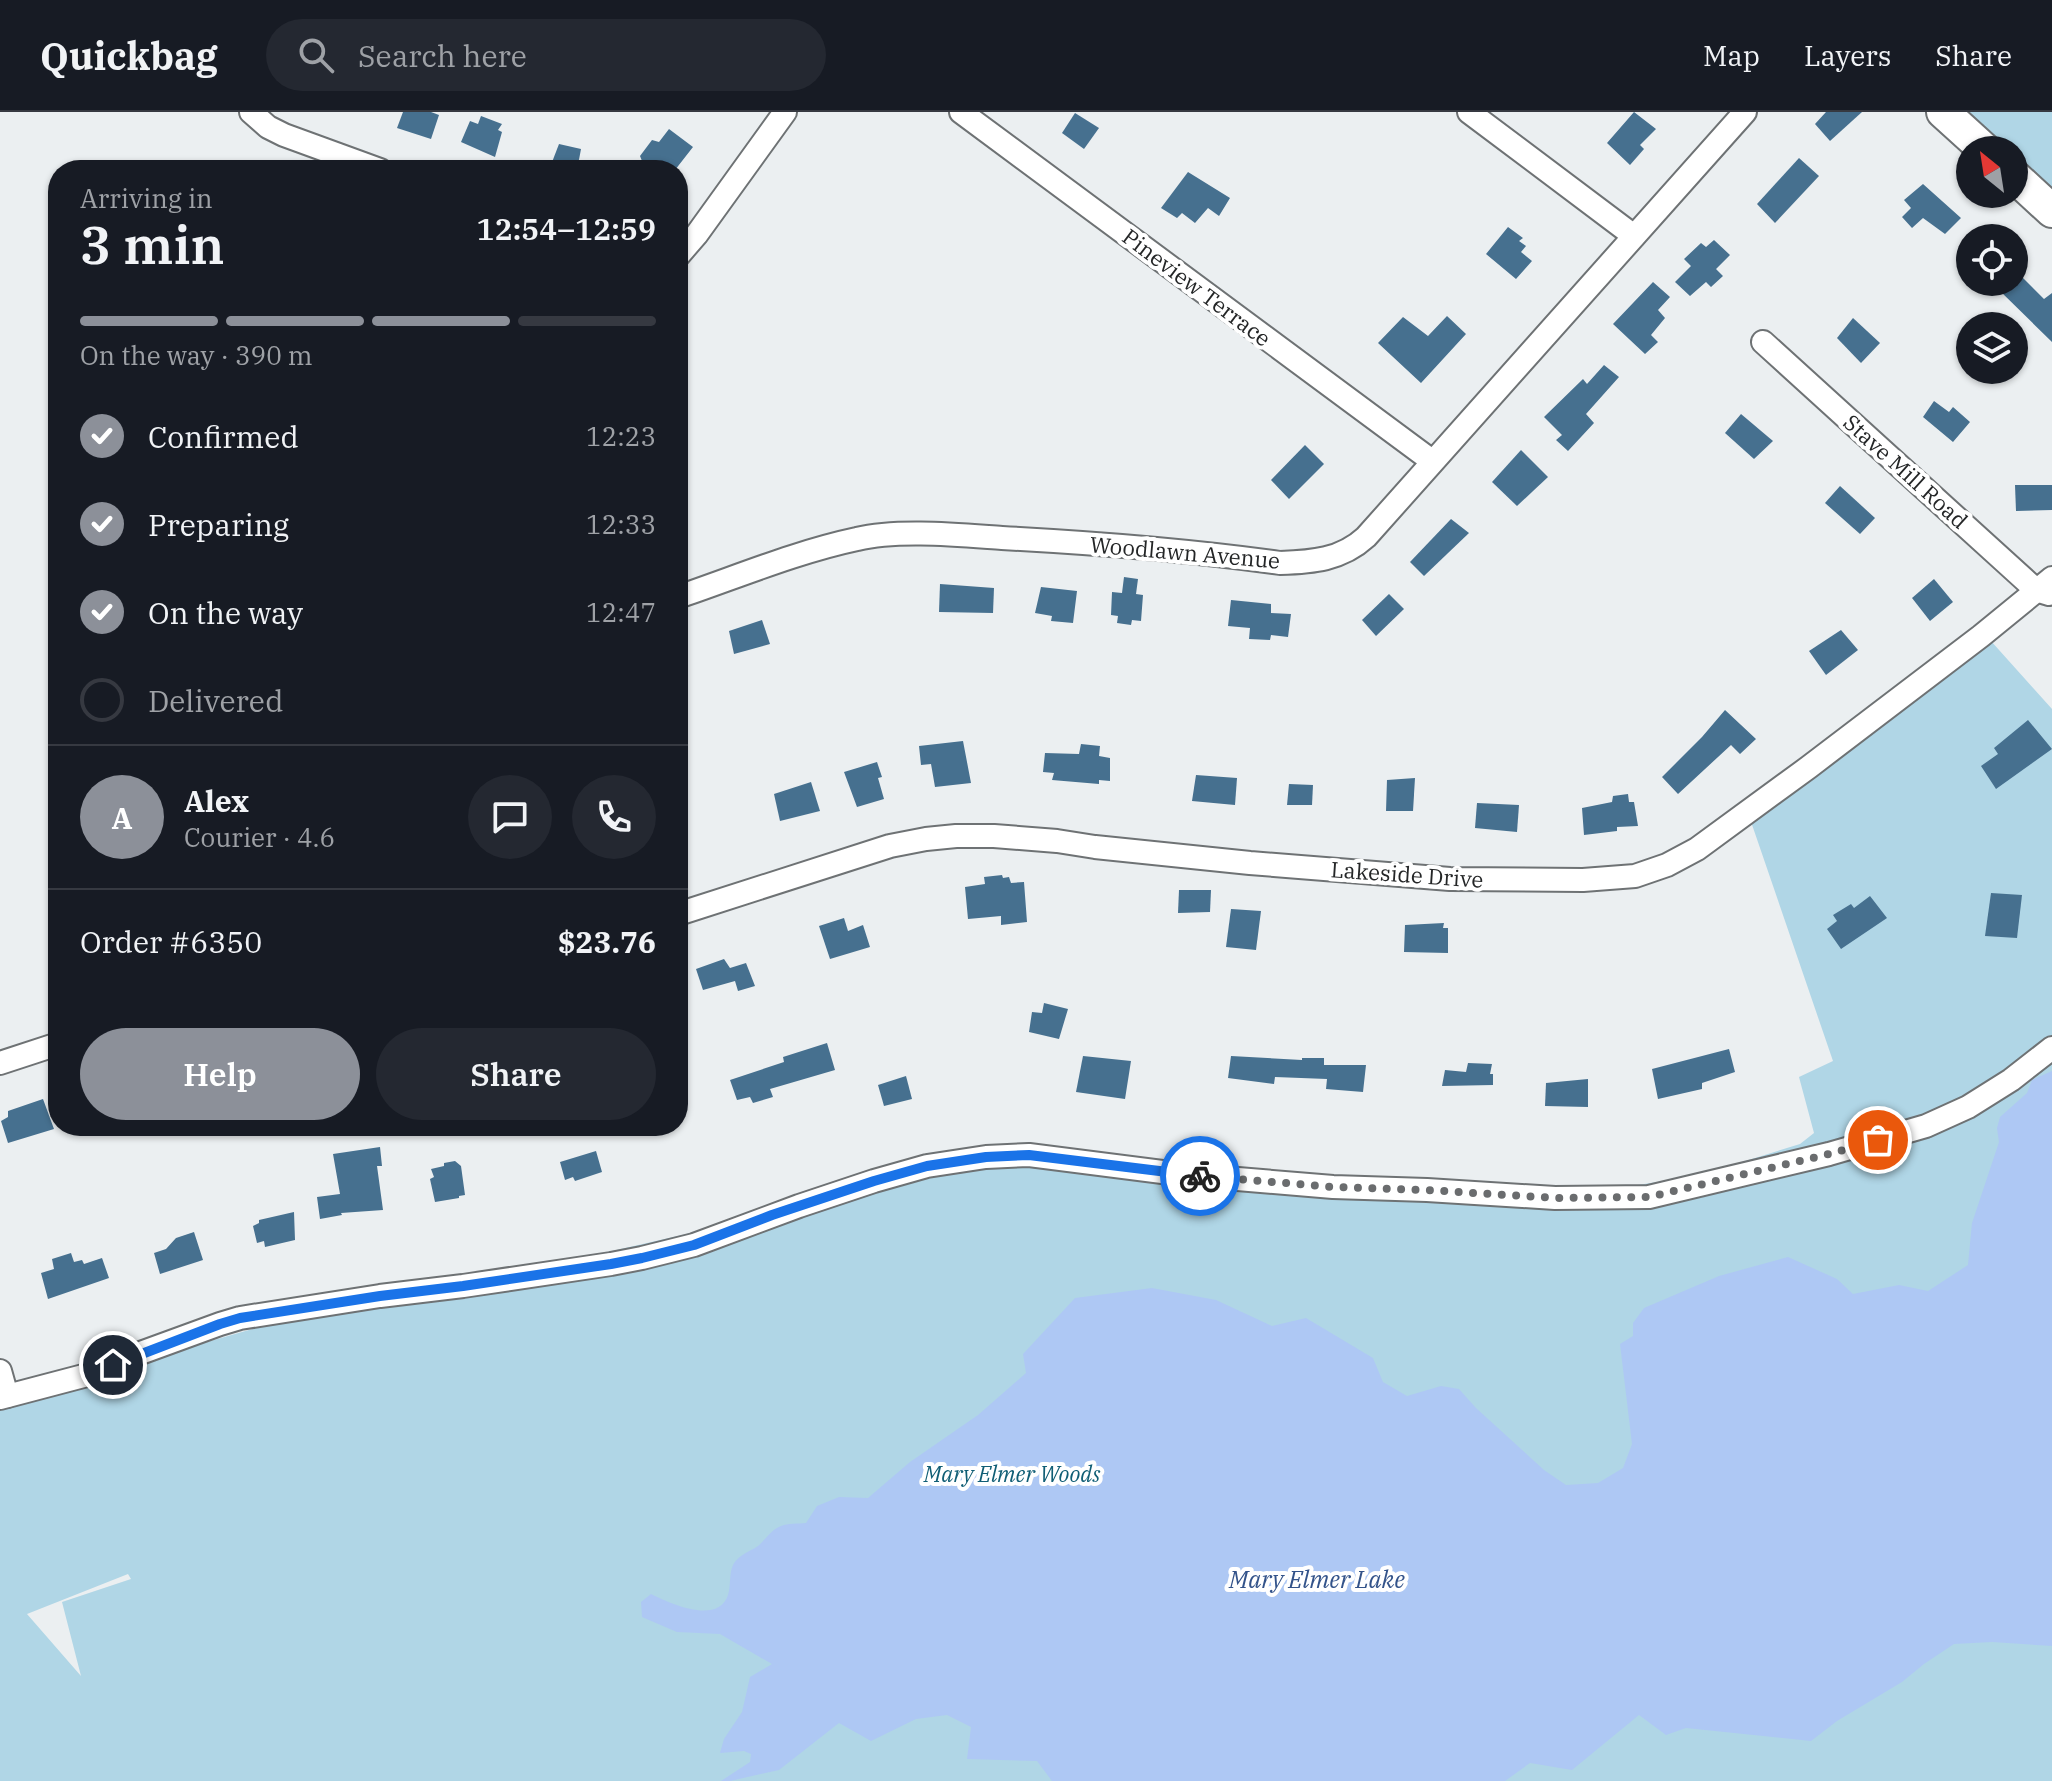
<!DOCTYPE html>
<html lang="en">
<head>
<meta charset="utf-8">
<style>
  body { margin:0; font-family:"IBM Plex Serif",serif; background:#242831; color:#f1f3f6; height:100vh; display:flex; flex-direction:column; font-size:30px; white-space:nowrap }
  * { box-sizing:border-box; margin:0 }
  p { font-size:26px; color:#9ea1a6 }
  .icon { flex:none; width:44px; height:44px; fill:none; stroke:currentColor; stroke-width:2; stroke-linecap:round; stroke-linejoin:round }
  .map { position:relative; flex:1; overflow:hidden }
  .details { position:absolute; left:48px; top:48px; width:640px; height:976px; display:flex; flex-direction:column; background:#171b24; border-radius:32px; box-shadow:0 2px 6px #0004 }
  .details>* { flex:none }
  .needle { width:52px; rotate:330deg }
  .tools { position:absolute; left:1956px; top:24px; display:grid; gap:16px }
  .tools a { display:grid; place-items:center; width:72px; height:72px; border-radius:50%; background:#171b24; box-shadow:0 2px 6px #0004; font-size:40px }
  .pin { position:absolute; display:grid; place-items:center; width:68px; height:68px; color:#fff; margin:-34px; border:4px solid #fff; border-radius:50%; box-shadow:0 2px 8px #0007 }
  .courier { position:absolute; display:grid; place-items:center; width:80px; height:80px; margin:-40px; border:6px solid #1a73e8; border-radius:50%; background:#fff; color:#222; box-shadow:0 2px 10px #0007 }
  .summary em { font-style:normal; font-weight:600 }
  .summary div { display:flex; flex-direction:column-reverse }
  .summary { display:flex; align-items:center; justify-content:space-between; height:136px; padding:0 32px }
  h1 { font-size:52px; font-weight:600; line-height:60px }
  .bar { display:grid; grid-template-columns:repeat(4,1fr); gap:12px 8px; align-content:center; height:96px; padding:0 32px }
  .bar i { height:10px; border-radius:6px; background:#363941 }
  .bar .on { background:#8c9099 }
  .bar p { grid-column:span 4 }
  .line { display:flex; align-items:center; gap:20px; padding:0 32px; border-top:2px solid #363941 }
  .line div { flex:1 }
  .round { display:grid; place-items:center; flex:none; width:84px; height:84px; border-radius:42px; background:#242831 }
  ol { padding:0 32px; list-style:none }
  li { display:flex; align-items:center; gap:24px; height:88px }
  li p { margin-inline-start:auto }
  li .icon { padding:8px; border-radius:50%; background:#8c9099; color:#fff; stroke-width:4 }
  li:last-child { color:#9ea1a6 }
  li i { width:44px; height:44px; border:4px solid #363941; border-radius:50% }
  .cta { display:flex; gap:16px; margin-top:auto; padding:16px 32px }
  .cta a { flex:1; height:92px; border-radius:48px; background:#8c9099; color:#fff; font-size:32px; font-weight:600; line-height:92px; text-align:center }
  .cta a+a { background:#242831; color:#f1f3f6 }
  header { display:flex; align-items:center; gap:48px; box-sizing:border-box; height:112px; padding:0 40px; background:#171b24; border-bottom:2px solid #363941 }
  header strong { font-size:38px }
  nav { display:flex; gap:44px; margin-inline-start:auto; font-size:28px }
  .search { width:560px; height:72px; background:#242831; display:flex; align-items:center; gap:20px; box-sizing:border-box; padding:0 28px; border-radius:44px; color:#9ea1a6; font-size:30px }
  .map>svg:first-child { display:block }
</style>
</head>
<body>
<header>
<strong>Quickbag</strong>
<div class="search"><svg class="icon" aria-label="search" viewBox="0 0 24 24"><circle cx="10" cy="10" r="6"/><path d="M15 15l6 6"/></svg>Search here</div>
<nav><a>Map</a><a>Layers</a><a>Share</a></nav>
</header>
<div class="map">
<svg width="2052" height="1669" viewBox="0 0 2052 1669">
  <rect width="100%" height="100%" fill="#ebeff1"/>
  <!-- green -->
  <g fill="#b0d6e6" fill-rule="evenodd">
    <polygon points="1965,0 2052,0 2052,80 2014,45 2014,38 2006,38"/>
    <path d="M 1982,519 L 2052,597 L 2052,1669 L 0,1669 L 0,1275 L 186,1236 L 263,1214 L 328,1204 L 896,1074 L 928,1064 L 1013,1048 L 1538,1088 L 1697,1064 L 1800,1032 L 1814,1021 L 1799,965 L 1833,949 L 1748,701 ZM 128,1462 L 131,1467 L 62,1490 L 81,1564 L 27,1502 Z"/>
  </g>
  <!-- water -->
  <path fill="#aec8f4" d="M 2052,959 L 2052,1534 L 1992,1530 L 1954,1532 L 1924,1552 L 1902,1570 L 1837,1609 L 1811,1629 L 1686,1616 L 1666,1623 L 1639,1603 L 1572,1658 L 1530,1651 L 1505,1669 L 1052,1669 L 1037,1649 L 967,1647 L 971,1615 L 947,1603 L 916,1607 L 871,1629 L 839,1611 L 779,1658 L 730,1669 L 721,1669 L 750,1650 L 751,1642 L 744,1639 L 720,1641 L 724,1627 L 742,1600 L 750,1565 L 772,1552 L 720,1522 L 677,1520 L 642,1505 L 641,1490 L 651,1482 C 671,1492 718,1513 728,1483 C 731,1473 729,1462 733,1453 C 738,1443 749,1440 758,1434 C 765,1428 772,1417 781,1414 C 788,1411 798,1412 806,1411 L 817,1394 L 839,1385 L 868,1386 L 910,1350 L 978,1303 L 1026,1261 L 1023,1242 L 1075,1186 L 1152,1176 L 1216,1188 L 1272,1214 L 1306,1206 L 1373,1246 L 1383,1270 L 1407,1284 L 1441,1274 L 1459,1277 L 1476,1296 L 1544,1358 L 1566,1373 L 1598,1371 L 1623,1356 L 1632,1332 L 1620,1232 L 1633,1224 L 1633,1211 L 1644,1196 L 1719,1164 L 1788,1145 L 1837,1167 L 1853,1182 L 1899,1173 L 1928,1179 L 1968,1153 L 1972,1111 L 1999,1030 L 1997,1016 L 2000,1005 L 2027,981 L 2032,968 Z"/>
  <!-- building -->
  <g fill="#46708f">
    <polygon points="403,0 431,0 439,3 431,27 397,16"/>
    <polygon points="1634,0 1656,17 1640,33 1644,37 1630,53 1607,31"/>
    <polygon points="1826,0 1862,0 1830,29 1815,12"/>
    <polygon points="1075,1 1099,16 1084,37 1062,21"/>
    <polygon points="481,4 502,12 498,18 502,20 495,45 461,30 470,9 478,12"/>
    <polygon points="669,17 693,35 675,58 635,58 642,49 640,44 652,28 659,30"/>
    <polygon points="559,32 581,37 577,58 549,58"/>
    <polygon points="1799,46 1819,64 1775,111 1757,92"/>
    <polygon points="1188,60 1230,86 1219,104 1208,96 1195,111 1182,101 1177,106 1161,96"/>
    <polygon points="1923,72 1961,106 1945,122 1923,106 1912,116 1902,105 1911,96 1904,88"/>
    <polygon points="1508,115 1523,126 1519,129 1526,134 1521,140 1532,149 1516,167 1486,142"/>
    <polygon points="1714,128 1730,143 1716,157 1723,164 1711,175 1706,170 1690,184 1675,170 1691,154 1684,147 1701,131 1706,135"/>
    <polygon points="2016,159 2044,187 2052,181 2052,230 1999,178 2007,170 2014,170 2014,162"/>
    <polygon points="1653,170 1670,185 1658,198 1665,206 1651,223 1658,230 1645,242 1613,212"/>
    <polygon points="1447,204 1466,222 1421,271 1378,231 1403,205 1428,224"/>
    <polygon points="1853,206 1880,231 1861,251 1837,226"/>
    <polygon points="1604,253 1619,265 1586,302 1594,311 1568,339 1556,328 1562,323 1544,305 1583,267 1587,272"/>
    <polygon points="1934,289 1949,300 1953,295 1970,310 1953,330 1923,305"/>
    <polygon points="1741,302 1773,329 1754,347 1725,321"/>
    <polygon points="1305,333 1324,352 1289,387 1271,368"/>
    <polygon points="1521,338 1548,365 1517,394 1492,370"/>
    <polygon points="2015,373 2052,373 2052,398 2016,399"/>
    <polygon points="1840,374 1875,406 1860,422 1825,391"/>
    <polygon points="1451,407 1469,421 1424,464 1410,450"/>
    <polygon points="1124,465 1138,467 1136,482 1143,483 1141,509 1132,508 1131,513 1117,511 1118,504 1111,503 1112,480 1122,481"/>
    <polygon points="1934,467 1953,490 1930,509 1912,486"/>
    <polygon points="940,472 994,476 993,501 939,500"/>
    <polygon points="1041,475 1077,479 1073,511 1051,509 1052,504 1035,501"/>
    <polygon points="1389,482 1404,497 1376,524 1362,508"/>
    <polygon points="1231,488 1271,492 1271,501 1291,502 1288,525 1271,523 1270,528 1249,527 1250,516 1228,514"/>
    <polygon points="762,508 770,532 734,542 729,519"/>
    <polygon points="1841,518 1858,538 1826,563 1809,539"/>
    <polygon points="1725,598 1756,627 1740,642 1731,633 1678,682 1662,665 1702,625"/>
    <polygon points="2028,608 2052,637 1996,677 1981,654 1998,642 1994,636"/>
    <polygon points="963,629 971,671 935,675 931,652 921,653 919,634"/>
    <polygon points="1081,632 1100,634 1099,644 1110,646 1110,669 1099,668 1099,672 1052,668 1054,661 1043,660 1045,641 1079,642"/>
    <polygon points="877,650 882,665 878,666 884,687 857,695 844,660"/>
    <polygon points="1196,663 1237,666 1235,693 1192,689"/>
    <polygon points="1415,666 1413,699 1386,699 1387,668"/>
    <polygon points="811,670 820,699 780,709 774,682"/>
    <polygon points="1289,672 1313,673 1312,693 1287,693"/>
    <polygon points="1628,682 1629,690 1634,690 1638,714 1617,715 1617,719 1584,723 1582,696 1612,690 1613,684"/>
    <polygon points="1477,691 1519,693 1517,720 1475,716"/>
    <polygon points="1002,763 1003,766 1009,765 1011,771 1024,770 1027,810 1001,813 1001,804 968,807 965,775 985,772 984,765"/>
    <polygon points="1179,778 1211,778 1210,800 1178,801"/>
    <polygon points="1991,781 2022,783 2017,826 1985,824"/>
    <polygon points="1870,784 1887,806 1841,837 1827,817 1837,809 1833,803 1851,792 1854,796"/>
    <polygon points="1231,797 1261,799 1256,838 1226,835"/>
    <polygon points="844,806 848,819 863,813 870,835 830,847 819,814"/>
    <polygon points="1444,811 1443,816 1448,816 1448,841 1404,840 1405,813"/>
    <polygon points="724,847 730,856 746,851 755,874 738,879 735,869 703,878 696,857"/>
    <polygon points="1044,891 1068,897 1059,927 1029,920 1032,900 1042,901"/>
    <polygon points="827,931 835,958 770,977 773,985 753,991 750,985 737,988 730,968 784,950 783,945"/>
    <polygon points="1729,937 1735,960 1702,971 1702,977 1658,987 1652,957"/>
    <polygon points="1083,944 1131,949 1125,987 1076,980"/>
    <polygon points="1231,944 1302,948 1302,946 1324,946 1324,953 1366,953 1363,980 1326,977 1327,967 1275,965 1274,972 1228,966"/>
    <polygon points="1468,951 1492,952 1490,962 1493,962 1493,973 1442,974 1445,958 1466,960"/>
    <polygon points="906,964 912,987 884,994 878,973"/>
    <polygon points="1588,967 1588,995 1545,994 1546,971"/>
    <polygon points="43,987 54,1017 8,1031 1,1009 8,1005 8,999"/>
    <polygon points="380,1035 382,1054 377,1054 383,1098 341,1101 342,1103 320,1107 317,1085 340,1082 333,1042"/>
    <polygon points="596,1039 602,1060 575,1069 573,1065 565,1068 560,1050"/>
    <polygon points="455,1049 461,1054 465,1083 459,1084 459,1086 435,1090 430,1067 434,1065 431,1057 444,1054 444,1051"/>
    <polygon points="294,1100 295,1128 265,1135 264,1129 257,1131 253,1114 259,1111 259,1108"/>
    <polygon points="194,1120 203,1148 160,1162 154,1141 166,1137 176,1126"/>
    <polygon points="71,1141 74,1150 82,1148 84,1152 102,1146 109,1166 48,1187 41,1161 54,1157 52,1147"/>
  </g>
  <g fill="none" stroke-linecap="round" stroke-linejoin="round">
    <defs>
      <g id="street">
        <polyline points="251,0 268,15 284,23 380,58"/>
        <polyline points="961,0 1432,349"/>
        <polyline points="1469,0 1634,124"/>
        <polyline points="678,144 697,122 785,0"/>
        <polyline points="1763,230 2036,478 2049,482"/>
        <path d="M 678,485 C 737,465 796,440 857,427 C 898,417 959,423 1002,426 C 1095,431 1187,438 1280,451 C 1312,450 1341,448 1366,425 L 1745,0"/>
        <polyline points="678,802 890,734 926,727 956,724 994,724 1057,729 1095,735 1250,751 1450,767 1583,768 1635,764 1667,753 1697,737 1809,655 1981,524 2052,466"/>
        <polyline points="0,951 58,932"/>
        <polyline points="0,1259 7,1284"/>
        <polyline points="0,1286 91,1262 135,1243 220,1212 240,1206 380,1184 463,1174 611,1152 642,1146 694,1133 799,1094 874,1069 927,1054 986,1045 1029,1043 1178,1062 1333,1075 1427,1078 1555,1086 1649,1085 1829,1042 1926,1014 1968,995 2011,968 2052,936"/>
      </g>
      <g id="secondary">
        <polyline points="1943,0 1985,38"/>
        <polyline points="2014,64 2052,99"/>
      </g>
    </defs>
    <!-- street casing -->
    <use href="#street" stroke="#6e7274" stroke-width="26"/>
    <!-- secondary casing -->
    <use href="#secondary" stroke="#6e7274" stroke-width="36"/>
    <!-- street -->
    <use href="#street" stroke="#fff" stroke-width="22"/>
    <!-- secondary -->
    <use href="#secondary" stroke="#fff" stroke-width="32"/>
  </g>
  <g fill="none" stroke-linecap="round" stroke-linejoin="round">
    <!-- done -->
    <polyline stroke="#6a6c6e" stroke-width="8" stroke-dasharray="0 14.4" points="1200,1064 1333,1075 1427,1078 1555,1086 1649,1085 1829,1042 1878,1028"/>
    <!-- route -->
    <polyline stroke="#1a73e8" stroke-width="10" points="113,1253 220,1212 240,1206 380,1184 463,1174 611,1152 642,1146 694,1133 772,1103 874,1069 927,1054 986,1045 1029,1043 1200,1064"/>
  </g>
  <g text-anchor="middle" dominant-baseline="central" stroke-width="8" stroke-linejoin="round" paint-order="stroke">
    <!-- street labels -->
    <g font-size="22" fill="#242627" stroke="#fff">
      <text transform="translate(1197 175) rotate(37)">Pineview Terrace</text>
      <text transform="translate(1906 359) rotate(42)">Stave Mill Road</text>
      <text transform="translate(1185 440) rotate(5)">Woodlawn Avenue</text>
      <text transform="translate(1407 762) rotate(4)">Lakeside Drive</text>
    </g>
    <!-- park labels -->
    <g font-size="22" font-style="italic" fill="#105e75" stroke="#fff">
      <text x="1012" y="1361">Mary Elmer Woods</text>
    </g>
    <!-- water labels -->
    <g font-size="24" font-style="italic" fill="#33538a" stroke="#fff">
      <text x="1317" y="1467">Mary Elmer Lake</text>
    </g>
  </g>
</svg>
<div class="tools">
<a><svg class="needle" viewBox="-14 -14 28 28"><path d="M0-13l5 13h-10z" fill="#e53935"/><path d="M0 13l5-13h-10z" fill="#9ea1a6"/></svg></a>
<a><svg class="icon" aria-label="locate" viewBox="0 0 24 24"><circle cx="12" cy="12" r="6"/><path d="M12 2v4M12 18v4M2 12h4M18 12h4"/></svg></a>
<a><svg class="icon" aria-label="layers" viewBox="0 0 24 24"><path d="M12 4l9 5-9 5-9-5zM3 14l9 5 9-5"/></svg></a>
</div>
<div class="pin" style="left:1878px;top:1028px;background:#ea580c"><svg class="icon" aria-label="bag" viewBox="0 0 24 24"><path d="M5 8h14l-1 12H6zM9 8a3 3 0 0 1 6 0"/></svg></div>
<div class="pin" style="left:113px;top:1253px;background:#1f2937"><svg class="icon" aria-label="home" viewBox="0 0 24 24"><path d="M3 11l9-7 9 7M6 9v11h12V9"/></svg></div>
<div class="courier" style="left:1200px;top:1064px"><svg class="icon" aria-label="bike" viewBox="0 0 24 24"><circle cx="6" cy="16" r="4"/><circle cx="18" cy="16" r="4"/><path d="M6 16l4-8h5l3 8M10 8l3 8H6M13 5h3"/></svg></div>
<section class="details">
<div class="summary"><div><h1>3 min</h1><p>Arriving in</p></div><em>12:54–12:59</em></div>
<div class="bar"><i class="on"></i><i class="on"></i><i class="on"></i><i></i><p>On the way · 390 m</p></div>
<ol>
<li><svg class="icon" aria-label="check" viewBox="0 0 24 24"><path d="M5 12l5 5 9-10"/></svg>Confirmed<p>12:23</p></li>
<li><svg class="icon" aria-label="check" viewBox="0 0 24 24"><path d="M5 12l5 5 9-10"/></svg>Preparing<p>12:33</p></li>
<li><svg class="icon" aria-label="check" viewBox="0 0 24 24"><path d="M5 12l5 5 9-10"/></svg>On the way<p>12:47</p></li>
<li><i></i>Delivered</li>
</ol>
<div class="line" style="height:144px"><b class="round" style="background:#8c9099;color:#fff">A</b><div><b>Alex</b><p>Courier · 4.6</p></div><a class="round"><svg class="icon" aria-label="chat" viewBox="0 0 24 24"><path d="M4 5h16v11H9l-5 4z"/></svg></a><a class="round"><svg class="icon" aria-label="phone" viewBox="0 0 24 24"><path d="M5 4h4l2 5-3 2q2 4 5 5l2-3 5 2v4C11 20 4 13 5 4z"/></svg></a></div>
<div class="line" style="height:104px"><div>Order #6350</div><b>$23.76</b></div>
<div class="cta"><a>Help</a><a>Share</a></div>
</section>
</div>
</body>
</html>
